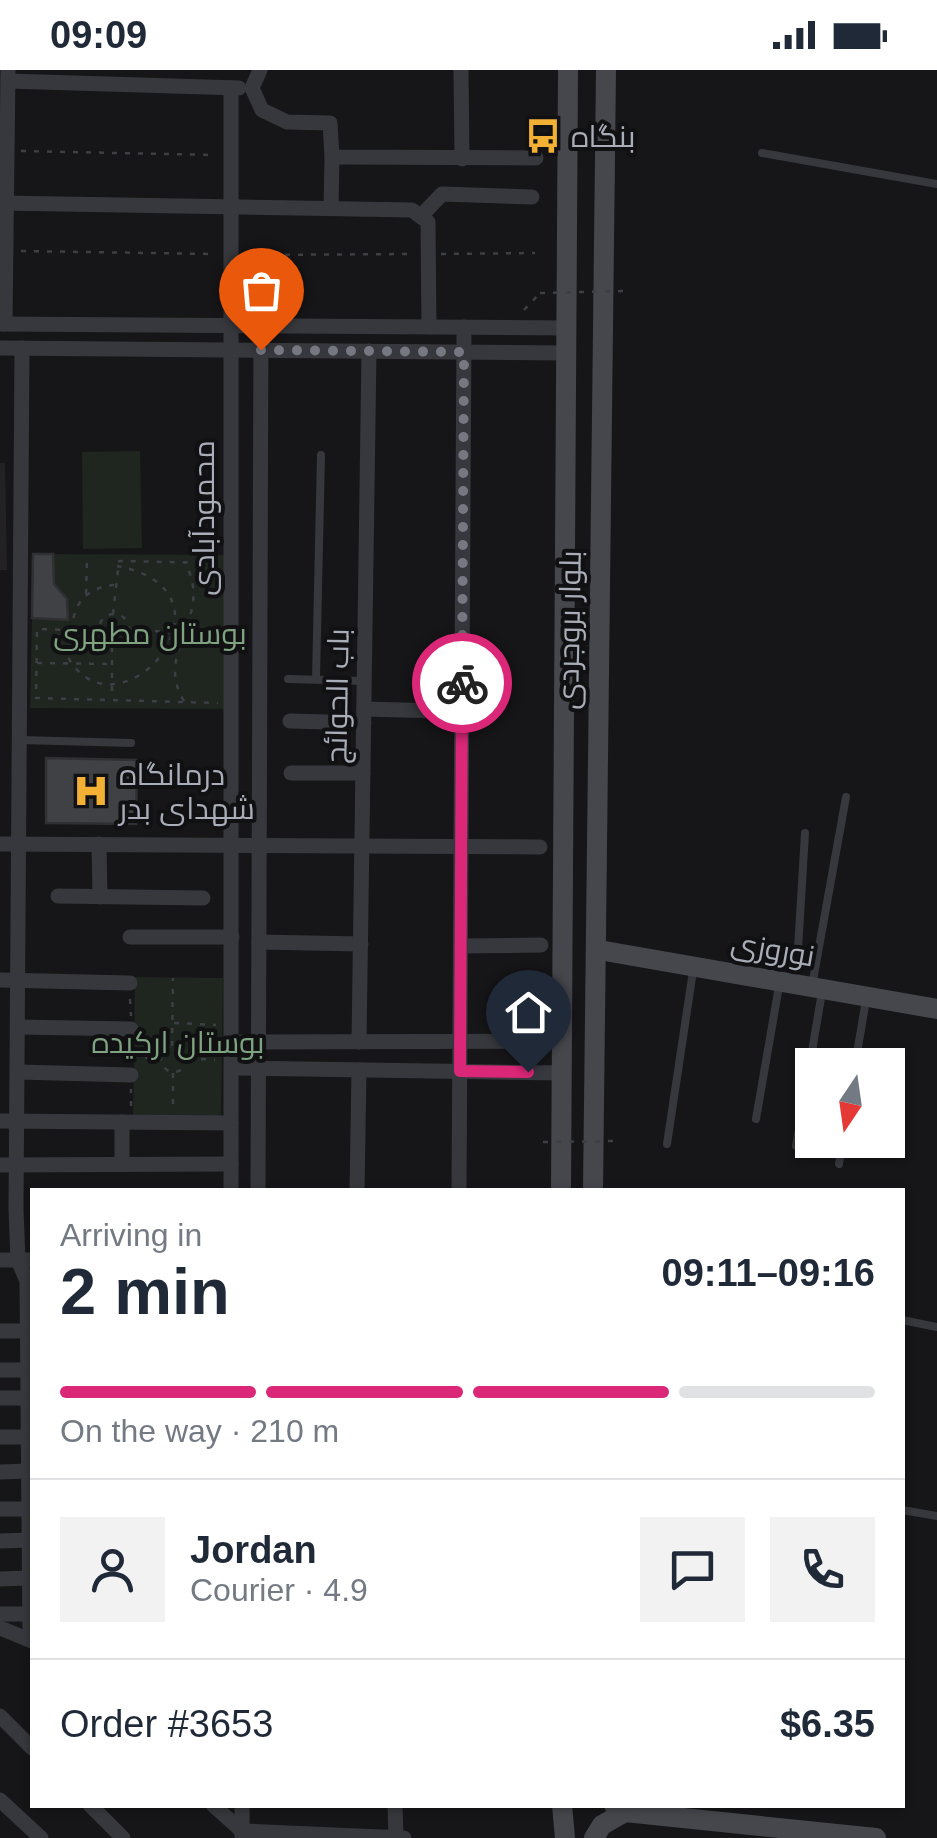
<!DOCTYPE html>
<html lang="en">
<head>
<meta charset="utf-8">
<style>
  body { margin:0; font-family:Arial,Cairo,sans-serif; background:#f2f2f3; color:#1f2937; height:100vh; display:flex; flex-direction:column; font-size:38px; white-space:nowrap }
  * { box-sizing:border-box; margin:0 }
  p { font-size:32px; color:#747a83 }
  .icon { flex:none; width:55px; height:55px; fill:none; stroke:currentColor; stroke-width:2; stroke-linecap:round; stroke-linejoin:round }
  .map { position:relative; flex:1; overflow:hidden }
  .sheet { position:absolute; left:30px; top:1118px; width:875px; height:620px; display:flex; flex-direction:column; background:#fff; border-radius:0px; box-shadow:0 2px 8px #0004 }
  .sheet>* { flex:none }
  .needle { width:65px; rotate:193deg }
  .buttons { position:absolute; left:795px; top:978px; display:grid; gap:20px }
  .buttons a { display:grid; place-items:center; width:110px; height:110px; border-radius:0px; background:#fff; box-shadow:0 2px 8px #0004; font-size:50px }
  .pin { position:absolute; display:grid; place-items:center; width:85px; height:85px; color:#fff; margin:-102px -42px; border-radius:50% 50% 50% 0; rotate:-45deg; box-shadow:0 0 10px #0007 }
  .pin .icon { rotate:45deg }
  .courier { position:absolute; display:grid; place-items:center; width:100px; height:100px; margin:-50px; border:8px solid #db2777; border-radius:50%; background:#fff; color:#222; box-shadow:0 2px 12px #0007 }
  .overview em { font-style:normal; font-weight:700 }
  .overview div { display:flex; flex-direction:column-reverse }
  .overview { display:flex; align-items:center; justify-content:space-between; height:170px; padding:0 30px }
  h1 { font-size:65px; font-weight:700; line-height:75px }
  .bar { display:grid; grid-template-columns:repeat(4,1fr); gap:15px 10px; align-content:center; height:120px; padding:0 30px }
  .bar i { height:12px; border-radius:8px; background:#e0e1e3 }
  .bar .on { background:#db2777 }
  .bar p { grid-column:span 4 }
  .line { display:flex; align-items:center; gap:25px; padding:0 30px; border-top:2px solid #e0e1e3 }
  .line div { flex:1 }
  .round { display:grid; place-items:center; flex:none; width:105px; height:105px; border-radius:0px; background:#f2f2f3 }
  .status { display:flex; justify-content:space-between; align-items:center; height:70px; padding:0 50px; background:#fff; direction:ltr }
  .status svg { height:28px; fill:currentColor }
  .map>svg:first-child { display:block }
</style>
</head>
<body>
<div class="status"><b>09:09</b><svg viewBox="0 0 49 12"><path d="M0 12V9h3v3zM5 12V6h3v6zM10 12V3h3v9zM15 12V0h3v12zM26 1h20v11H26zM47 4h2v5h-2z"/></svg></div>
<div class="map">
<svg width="937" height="1768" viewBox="0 0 937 1768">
  <rect width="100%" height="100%" fill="#161618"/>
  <!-- built -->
  <polygon fill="#222225" points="0,393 5,393 7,500 0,500"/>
  <!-- green -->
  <g fill="#1e261f">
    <polygon points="140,381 142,478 83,479 82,382"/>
    <polygon points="53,484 227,485 229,639 30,638 32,548 68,549 67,529 54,514"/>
    <polygon points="135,907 223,908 221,1049 133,1047"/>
  </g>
  <!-- building -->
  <g fill="#404145" stroke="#303034" stroke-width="2.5">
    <polygon points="33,484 53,484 54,514 67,529 68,550 32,548"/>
    <polygon points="46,688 137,690 136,754 46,753"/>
  </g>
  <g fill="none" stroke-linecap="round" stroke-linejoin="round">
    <!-- path -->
    <g stroke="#3d3f44" stroke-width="2.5" stroke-dasharray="5 8" stroke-linecap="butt">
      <polyline points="21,81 213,85"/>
      <polyline points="21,181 213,184"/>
      <polyline points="441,184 535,183"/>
      <polyline points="246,185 413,184"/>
      <polyline points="524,240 540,223"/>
      <polyline points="86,524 87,490"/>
      <circle cx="114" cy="559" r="15"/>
      <polyline points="113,544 119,491 214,493"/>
      <polyline points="129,559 217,566"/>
      <path d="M 72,561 C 73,534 85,518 114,515"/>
      <polyline points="99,561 37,559 36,628 218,633"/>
      <path d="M 58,564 C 99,699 260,523 117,496"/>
      <polyline points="112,577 112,629"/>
      <polyline points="37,593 112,594"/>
      <path d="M 184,631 C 153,581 215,547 185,493"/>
      <polyline points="130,929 131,946"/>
      <polyline points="174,953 216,955"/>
      <polyline points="131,974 131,991"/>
      <polyline points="172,976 173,908"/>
      <circle cx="174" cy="989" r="13"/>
      <polyline points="132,987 159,988"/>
      <polyline points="188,988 215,990"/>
      <polyline points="173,1003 173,1035"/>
      <polyline points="131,1036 131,1019"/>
    </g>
    <!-- service -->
    <g stroke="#37383d" stroke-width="8">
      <polyline points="762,83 937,114"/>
      <polyline points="288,609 364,611"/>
      <polyline points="316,609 321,385"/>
      <polyline points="21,670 131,673"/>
      <polyline points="805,763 798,879 813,895"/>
      <polyline points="812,916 846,727"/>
      <polyline points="855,995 866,930"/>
      <polyline points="756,1049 779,916"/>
      <polyline points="667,1074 693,901"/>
      <polyline points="796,1076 822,922"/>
      <polyline points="839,1094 843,1070"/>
      <polyline points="902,1250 937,1257"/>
      <polyline points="902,1440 937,1446"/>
    </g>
    <!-- minor -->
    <g stroke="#37383d" stroke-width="15">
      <polyline points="260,0 252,18 262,40 287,52 330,53 332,87 536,88"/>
      <polyline points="461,0 462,89"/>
      <polyline points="8,11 239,18"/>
      <polyline points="231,18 231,1120"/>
      <polyline points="0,133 412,140 428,152 429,257"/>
      <polyline points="331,137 332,87"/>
      <polyline points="422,145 442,124 532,127"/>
      <polyline points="0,254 566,258"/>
      <polyline points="5,254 8,0"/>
      <polyline points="0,278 566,283"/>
      <polyline points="22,278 16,1139 18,1190 27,1211 30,1568"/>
      <polyline points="364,639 442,641"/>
      <polyline points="290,651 364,653"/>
      <polyline points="291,703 363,703"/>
      <polyline points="0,774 540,777"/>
      <polyline points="99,774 100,827"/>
      <polyline points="58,826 203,828"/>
      <polyline points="130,867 232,867"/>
      <polyline points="259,872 361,874"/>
      <polyline points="461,876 541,875"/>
      <polyline points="0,910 130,913"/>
      <polyline points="19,957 131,959"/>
      <polyline points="232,972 561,971"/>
      <polyline points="359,972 369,281"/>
      <polyline points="232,998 561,1003"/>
      <polyline points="18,1002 131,1005"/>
      <polyline points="0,1051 231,1053"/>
      <polyline points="122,1052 122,1093"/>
      <polyline points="0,1095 231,1094"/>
      <polyline points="258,1120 261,256"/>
      <polyline points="357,1120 359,1000"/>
      <polyline points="459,1120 464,257"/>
      <polyline points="0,1190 32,1190"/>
      <polyline points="0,1261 28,1261"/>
      <polyline points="0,1300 28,1300"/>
      <polyline points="0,1328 28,1328"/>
      <polyline points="0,1367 28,1367"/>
      <polyline points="0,1402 29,1401"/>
      <polyline points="0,1439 29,1439"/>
      <polyline points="0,1471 29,1470"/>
      <polyline points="0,1509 29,1508"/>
      <polyline points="0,1544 30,1544"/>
      <polyline points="0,1558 32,1571"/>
      <polyline points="0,1646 32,1678"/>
      <polyline points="0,1730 41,1768"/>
      <polyline points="90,1735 123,1768"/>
      <polyline points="213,1735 242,1761 404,1768"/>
      <polyline points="395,1735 396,1768"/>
      <polyline points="242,1766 242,1735"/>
    </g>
    <!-- secondary -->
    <g stroke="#45474d" stroke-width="20">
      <polyline points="599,880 937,939"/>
      <polyline points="561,1120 568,0"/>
      <polyline points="593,1120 606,0"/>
      <polyline points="562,1735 565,1768"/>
      <polyline points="614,1735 625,1742 876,1768"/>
      <polyline points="594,1768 602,1755 625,1742"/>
    </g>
    <!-- path-bridge -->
    <g stroke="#3d3f44" stroke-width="2.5" stroke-dasharray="5 8" stroke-linecap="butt">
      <polyline points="540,223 624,221"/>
      <polyline points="543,1072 614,1071"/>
    </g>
  </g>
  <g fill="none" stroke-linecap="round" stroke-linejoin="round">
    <!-- done -->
    <polyline stroke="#757880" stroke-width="10" stroke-dasharray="0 18" points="261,280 464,282 462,613"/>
    <!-- route -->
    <polyline stroke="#db2777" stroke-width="12" points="462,613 460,1001 528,1002"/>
  </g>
  <!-- icons -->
  <defs>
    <symbol id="bus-bare" viewBox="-9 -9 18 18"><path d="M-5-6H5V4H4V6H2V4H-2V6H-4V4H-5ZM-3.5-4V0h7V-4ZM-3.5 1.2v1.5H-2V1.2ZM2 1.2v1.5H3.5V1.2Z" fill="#f2b134" stroke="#111113" stroke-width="2.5" paint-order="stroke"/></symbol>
    <symbol id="hospital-bare" viewBox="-9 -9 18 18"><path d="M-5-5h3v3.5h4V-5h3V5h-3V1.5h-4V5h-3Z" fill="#f2b134" stroke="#111113" stroke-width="2.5" paint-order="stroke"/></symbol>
  </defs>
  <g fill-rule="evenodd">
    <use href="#bus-bare" x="518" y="41" width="50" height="50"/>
    <use href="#hospital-bare" x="66" y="696" width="50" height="50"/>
  </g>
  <g text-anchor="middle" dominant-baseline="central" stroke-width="8" stroke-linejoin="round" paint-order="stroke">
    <!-- poi labels -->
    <g font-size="30" fill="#a8adb8" stroke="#111113" text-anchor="start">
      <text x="571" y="66">بنگاه</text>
      <text x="119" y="704">درمانگاه<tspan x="119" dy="34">شهدای بدر</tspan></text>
    </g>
    <!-- street labels -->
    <g font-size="30" fill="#a8adb8" stroke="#111113">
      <text transform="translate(203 448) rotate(-90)">محمودآبادی</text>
      <text transform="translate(569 560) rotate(-89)">بلوار بروجردی</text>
      <text transform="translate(337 626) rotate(-89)">باب الحوائج</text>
      <text transform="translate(773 879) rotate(10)">نوروزی</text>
    </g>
    <!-- park labels -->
    <g font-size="30" fill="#7fa381" stroke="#111113">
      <text x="150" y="563">بوستان مطهری</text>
      <text x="178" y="972">بوستان ارکیده</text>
    </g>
  </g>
</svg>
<div class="buttons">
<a><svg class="needle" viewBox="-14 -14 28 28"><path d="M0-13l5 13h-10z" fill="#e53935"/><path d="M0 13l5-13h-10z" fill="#747a83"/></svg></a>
</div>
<div class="pin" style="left:261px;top:280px;background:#ea580c"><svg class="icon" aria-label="bag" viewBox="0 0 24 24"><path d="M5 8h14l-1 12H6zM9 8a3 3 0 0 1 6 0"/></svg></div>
<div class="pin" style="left:528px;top:1002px;background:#1f2937"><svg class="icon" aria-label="home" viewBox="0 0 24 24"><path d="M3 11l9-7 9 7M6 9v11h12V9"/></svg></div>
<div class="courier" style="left:462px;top:613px"><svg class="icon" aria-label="bike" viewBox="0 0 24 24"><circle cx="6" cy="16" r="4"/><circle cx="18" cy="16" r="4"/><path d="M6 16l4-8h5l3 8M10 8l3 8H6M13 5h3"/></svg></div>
<section class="sheet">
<div class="overview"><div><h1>2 min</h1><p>Arriving in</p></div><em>09:11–09:16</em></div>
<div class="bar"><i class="on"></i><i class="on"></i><i class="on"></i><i></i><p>On the way · 210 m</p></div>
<div class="line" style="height:180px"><a class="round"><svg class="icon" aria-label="person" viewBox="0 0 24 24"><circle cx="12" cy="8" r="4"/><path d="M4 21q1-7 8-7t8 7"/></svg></a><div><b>Jordan</b><p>Courier · 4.9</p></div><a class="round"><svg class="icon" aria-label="chat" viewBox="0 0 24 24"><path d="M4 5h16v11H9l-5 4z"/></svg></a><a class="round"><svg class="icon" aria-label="phone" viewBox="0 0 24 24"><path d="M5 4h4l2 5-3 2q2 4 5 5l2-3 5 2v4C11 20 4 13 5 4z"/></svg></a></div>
<div class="line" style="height:130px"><div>Order #3653</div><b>$6.35</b></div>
</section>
</div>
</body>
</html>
